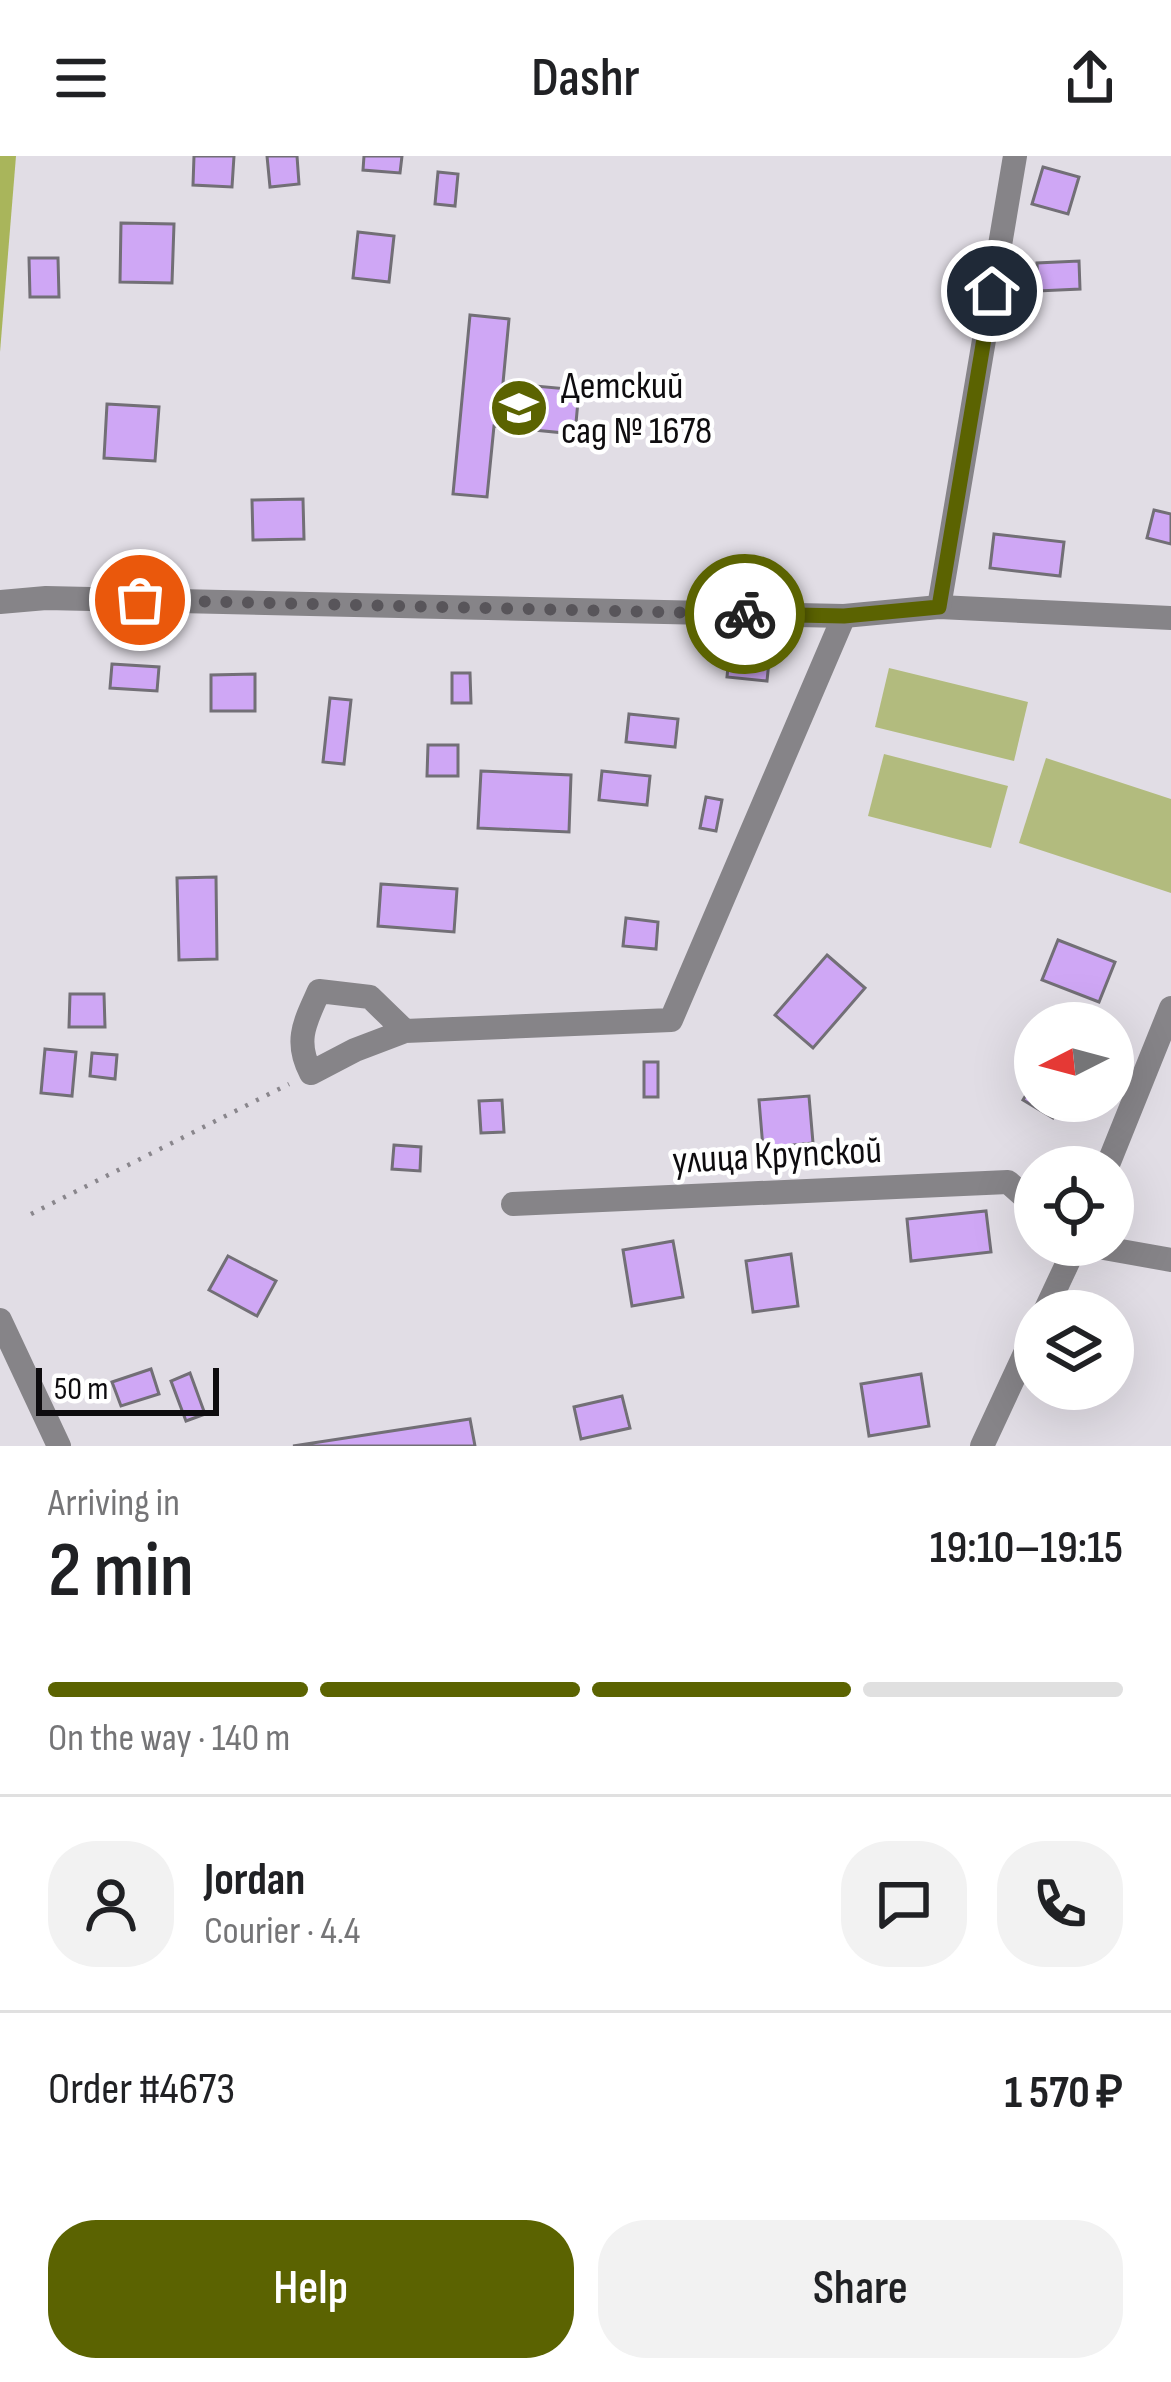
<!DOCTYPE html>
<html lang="en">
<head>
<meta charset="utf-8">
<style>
  body { margin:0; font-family:"Sofia Sans Condensed",sans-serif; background:#f2f2f2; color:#202124; height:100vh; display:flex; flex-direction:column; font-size:45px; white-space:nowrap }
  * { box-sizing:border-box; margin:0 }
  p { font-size:39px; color:#757577 }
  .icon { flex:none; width:66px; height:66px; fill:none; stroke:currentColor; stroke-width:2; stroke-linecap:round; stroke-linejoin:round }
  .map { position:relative; height:1290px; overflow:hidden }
  .side { display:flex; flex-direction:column; background:#fff; flex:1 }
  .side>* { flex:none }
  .needle { width:78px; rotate:264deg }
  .tools { position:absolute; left:1014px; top:846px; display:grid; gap:24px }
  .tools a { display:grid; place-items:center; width:120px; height:120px; border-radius:50%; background:#fff; box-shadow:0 12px 48px #0002; font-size:60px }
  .scale { position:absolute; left:36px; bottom:30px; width:183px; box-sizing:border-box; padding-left:12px; border:6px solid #0e0c0f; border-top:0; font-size:33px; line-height:42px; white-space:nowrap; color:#0e0c0f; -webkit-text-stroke:9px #fff; paint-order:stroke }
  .pin { position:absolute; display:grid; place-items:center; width:102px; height:102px; color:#fff; margin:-51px; border:6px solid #fff; border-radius:50%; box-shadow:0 3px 12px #0007 }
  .courier { position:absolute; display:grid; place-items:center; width:120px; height:120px; margin:-60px; border:9px solid #5b6301; border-radius:50%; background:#fff; color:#222; box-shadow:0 3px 15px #0007 }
  .head em { font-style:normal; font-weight:600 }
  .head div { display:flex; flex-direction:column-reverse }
  .head { display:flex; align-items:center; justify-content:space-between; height:204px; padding:0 48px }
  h1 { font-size:78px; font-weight:600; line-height:90px }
  .bar { display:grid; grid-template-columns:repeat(4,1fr); gap:18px 12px; align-content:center; height:144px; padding:0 48px }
  .bar i { height:15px; border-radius:9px; background:#e0e0e0 }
  .bar .active { background:#5b6301 }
  .bar p { grid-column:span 4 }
  .line { display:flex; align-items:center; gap:30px; padding:0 48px; border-top:3px solid #e0e0e0 }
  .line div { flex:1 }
  .round { display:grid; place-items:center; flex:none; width:126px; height:126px; border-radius:48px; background:#f2f2f2 }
  .cta { display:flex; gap:24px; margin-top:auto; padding:24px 48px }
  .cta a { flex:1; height:138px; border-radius:48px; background:#5b6301; color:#fff; font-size:48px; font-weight:600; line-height:138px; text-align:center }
  .cta a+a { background:#f2f2f2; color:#202124 }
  header { display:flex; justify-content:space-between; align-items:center; height:156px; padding:0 48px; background:#fff; font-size:54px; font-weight:600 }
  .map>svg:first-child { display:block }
</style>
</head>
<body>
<header><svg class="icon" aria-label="menu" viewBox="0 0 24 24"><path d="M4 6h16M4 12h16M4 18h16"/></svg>Dashr<svg class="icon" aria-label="share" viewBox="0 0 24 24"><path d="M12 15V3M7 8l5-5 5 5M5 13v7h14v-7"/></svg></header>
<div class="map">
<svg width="1171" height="1290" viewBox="0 0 1171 1290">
  <rect width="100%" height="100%" fill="#e1dde5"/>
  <!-- green -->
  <g fill="#b2bb7e">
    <polygon points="889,512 1028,546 1014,605 875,571"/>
    <polygon points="884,598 1008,630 991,692 868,660"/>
    <polygon points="1046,602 1171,643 1171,737 1019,687"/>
  </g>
  <!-- forest -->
  <polygon fill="#a9b55b" points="0,0 16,0 0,196"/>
  <!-- building -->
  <g fill="#cfa7f5" stroke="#726f76" stroke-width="3">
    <polygon points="194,0 234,0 232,31 193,29"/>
    <polygon points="267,0 297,0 299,28 270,31"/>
    <polygon points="364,0 402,0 400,17 363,14"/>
    <polygon points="1043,11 1079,21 1068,58 1032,48"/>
    <polygon points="438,16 458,18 455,50 435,48"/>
    <polygon points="121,67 174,68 172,127 120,126"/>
    <polygon points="358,76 394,80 389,126 353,122"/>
    <polygon points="29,102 58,102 59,141 30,141"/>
    <polygon points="1079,105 1080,133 1038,135 1037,107"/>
    <polygon points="470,159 509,163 503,227 579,234 575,278 494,270 487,341 453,338"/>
    <polygon points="107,248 159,251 155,305 104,302"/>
    <polygon points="303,343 304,383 253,384 252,344"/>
    <polygon points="1154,354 1171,358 1171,388 1147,382"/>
    <polygon points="994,378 1064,386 1060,420 990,412"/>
    <polygon points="730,491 770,495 767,525 727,521"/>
    <polygon points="112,508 159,511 157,535 110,532"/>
    <polygon points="452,517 470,517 471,547 452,547"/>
    <polygon points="255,518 255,555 211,555 211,519"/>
    <polygon points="330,542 351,544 344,608 323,606"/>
    <polygon points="629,558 678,563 675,591 626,586"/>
    <polygon points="428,589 458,589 458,620 427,620"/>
    <polygon points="481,615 571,619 569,676 478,672"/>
    <polygon points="602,615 650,620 647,649 599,644"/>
    <polygon points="706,641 722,644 716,675 700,672"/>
    <polygon points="216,721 217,803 179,804 177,722"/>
    <polygon points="381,728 457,733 454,776 378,770"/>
    <polygon points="626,762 658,766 656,793 623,790"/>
    <polygon points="1058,784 1115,806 1099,846 1042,824"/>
    <polygon points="827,799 865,832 813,892 775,859"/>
    <polygon points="70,838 104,838 105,871 69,871"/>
    <polygon points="45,893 76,896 72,940 41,937"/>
    <polygon points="92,897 117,899 115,923 90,920"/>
    <rect x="644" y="906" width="14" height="35"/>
    <polygon points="1035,924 1035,945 1063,945 1053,962 1023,944"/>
    <polygon points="809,940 813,987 763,992 759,944"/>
    <polygon points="502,944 504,976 481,977 479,945"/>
    <polygon points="394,989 421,991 420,1015 392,1013"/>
    <polygon points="986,1055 991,1096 911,1105 907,1063"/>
    <polygon points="673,1085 683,1141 632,1150 623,1094"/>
    <polygon points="791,1098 798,1150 753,1156 746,1105"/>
    <polygon points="228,1100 276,1125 257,1160 209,1134"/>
    <polygon points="151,1213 159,1238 121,1250 112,1226"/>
    <polygon points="190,1217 205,1258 186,1265 171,1225"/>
    <polygon points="921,1218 929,1270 869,1280 861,1228"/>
    <polygon points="622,1240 630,1272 581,1283 574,1251"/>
    <polygon points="470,1263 475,1290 293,1290"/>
  </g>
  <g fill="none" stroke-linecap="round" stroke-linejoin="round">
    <!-- path -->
    <polyline stroke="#89868c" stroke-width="4.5" stroke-dasharray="3 9" stroke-linecap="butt" points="31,1058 289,928"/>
    <!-- street -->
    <g stroke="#868488" stroke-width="24">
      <polyline points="0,446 46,442 844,460 939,451 1171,462"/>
      <polyline points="939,451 1015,0"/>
      <path d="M 405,875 L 355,894 L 311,917 C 294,885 305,866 319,835 L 370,841 L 405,875 L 671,864 L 844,460"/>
      <polyline points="1107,1011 1171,852"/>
      <polyline points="513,1048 1008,1026 1035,1050"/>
      <polyline points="1087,1089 1171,1104"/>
      <polyline points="1045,1155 1076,1089"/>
      <polyline points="0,1164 59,1290"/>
      <polyline points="982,1290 1035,1176"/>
    </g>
  </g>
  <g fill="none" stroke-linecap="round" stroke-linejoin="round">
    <!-- done -->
    <polyline stroke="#58555a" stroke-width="12" stroke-dasharray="0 21.6" points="140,444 745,458"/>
    <!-- route -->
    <polyline stroke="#5b6301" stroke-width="15" points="745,458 844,460 939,451 992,135"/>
  </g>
  <!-- icons -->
  <defs>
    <symbol id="school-disc" viewBox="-11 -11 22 22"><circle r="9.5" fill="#5b6301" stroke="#fff"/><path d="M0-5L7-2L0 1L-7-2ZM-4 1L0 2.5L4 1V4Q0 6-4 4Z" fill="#fff"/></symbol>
  </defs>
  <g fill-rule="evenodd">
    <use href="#school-disc" x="486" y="219" width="66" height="66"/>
  </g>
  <g text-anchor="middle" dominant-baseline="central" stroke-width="9" stroke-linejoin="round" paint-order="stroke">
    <!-- poi labels -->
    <g font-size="39" fill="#0e0c0f" stroke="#fff" text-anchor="start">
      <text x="561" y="230">Детский<tspan x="561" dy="45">сад № 1678</tspan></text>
    </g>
    <!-- street labels -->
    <g font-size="39" fill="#0e0c0f" stroke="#fff">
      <text transform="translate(777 1000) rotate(-3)">улица Крупской</text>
    </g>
  </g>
</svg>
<div class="tools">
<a><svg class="needle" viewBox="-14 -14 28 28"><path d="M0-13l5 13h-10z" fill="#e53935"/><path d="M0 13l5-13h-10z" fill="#757577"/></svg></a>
<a><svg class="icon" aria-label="locate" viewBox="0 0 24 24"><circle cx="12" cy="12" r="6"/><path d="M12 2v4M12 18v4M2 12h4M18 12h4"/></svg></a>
<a><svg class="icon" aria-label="layers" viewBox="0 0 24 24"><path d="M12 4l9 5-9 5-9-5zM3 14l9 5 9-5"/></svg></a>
</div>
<div class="scale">50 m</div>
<div class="pin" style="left:140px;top:444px;background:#ea580c"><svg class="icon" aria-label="bag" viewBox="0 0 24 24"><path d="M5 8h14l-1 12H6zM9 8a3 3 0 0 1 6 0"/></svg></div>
<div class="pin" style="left:992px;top:135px;background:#1f2937"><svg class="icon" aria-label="home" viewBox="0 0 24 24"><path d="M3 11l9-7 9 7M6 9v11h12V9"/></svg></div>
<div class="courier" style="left:745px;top:458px"><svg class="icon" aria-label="bike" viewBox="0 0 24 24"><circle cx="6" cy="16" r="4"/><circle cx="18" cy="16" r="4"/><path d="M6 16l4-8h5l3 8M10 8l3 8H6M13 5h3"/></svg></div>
</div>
<section class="side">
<div class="head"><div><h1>2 min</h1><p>Arriving in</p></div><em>19:10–19:15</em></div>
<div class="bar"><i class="active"></i><i class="active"></i><i class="active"></i><i></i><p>On the way · 140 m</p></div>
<div class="line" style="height:216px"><a class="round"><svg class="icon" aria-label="person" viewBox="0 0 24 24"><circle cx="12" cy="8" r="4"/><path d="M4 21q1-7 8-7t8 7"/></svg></a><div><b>Jordan</b><p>Courier · 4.4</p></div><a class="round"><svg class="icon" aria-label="chat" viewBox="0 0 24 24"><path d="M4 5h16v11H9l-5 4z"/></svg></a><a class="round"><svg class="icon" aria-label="phone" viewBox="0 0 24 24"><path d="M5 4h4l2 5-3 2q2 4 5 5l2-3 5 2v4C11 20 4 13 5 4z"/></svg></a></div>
<div class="line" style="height:156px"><div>Order #4673</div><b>1 570 ₽</b></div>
<div class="cta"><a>Help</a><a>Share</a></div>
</section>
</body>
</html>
